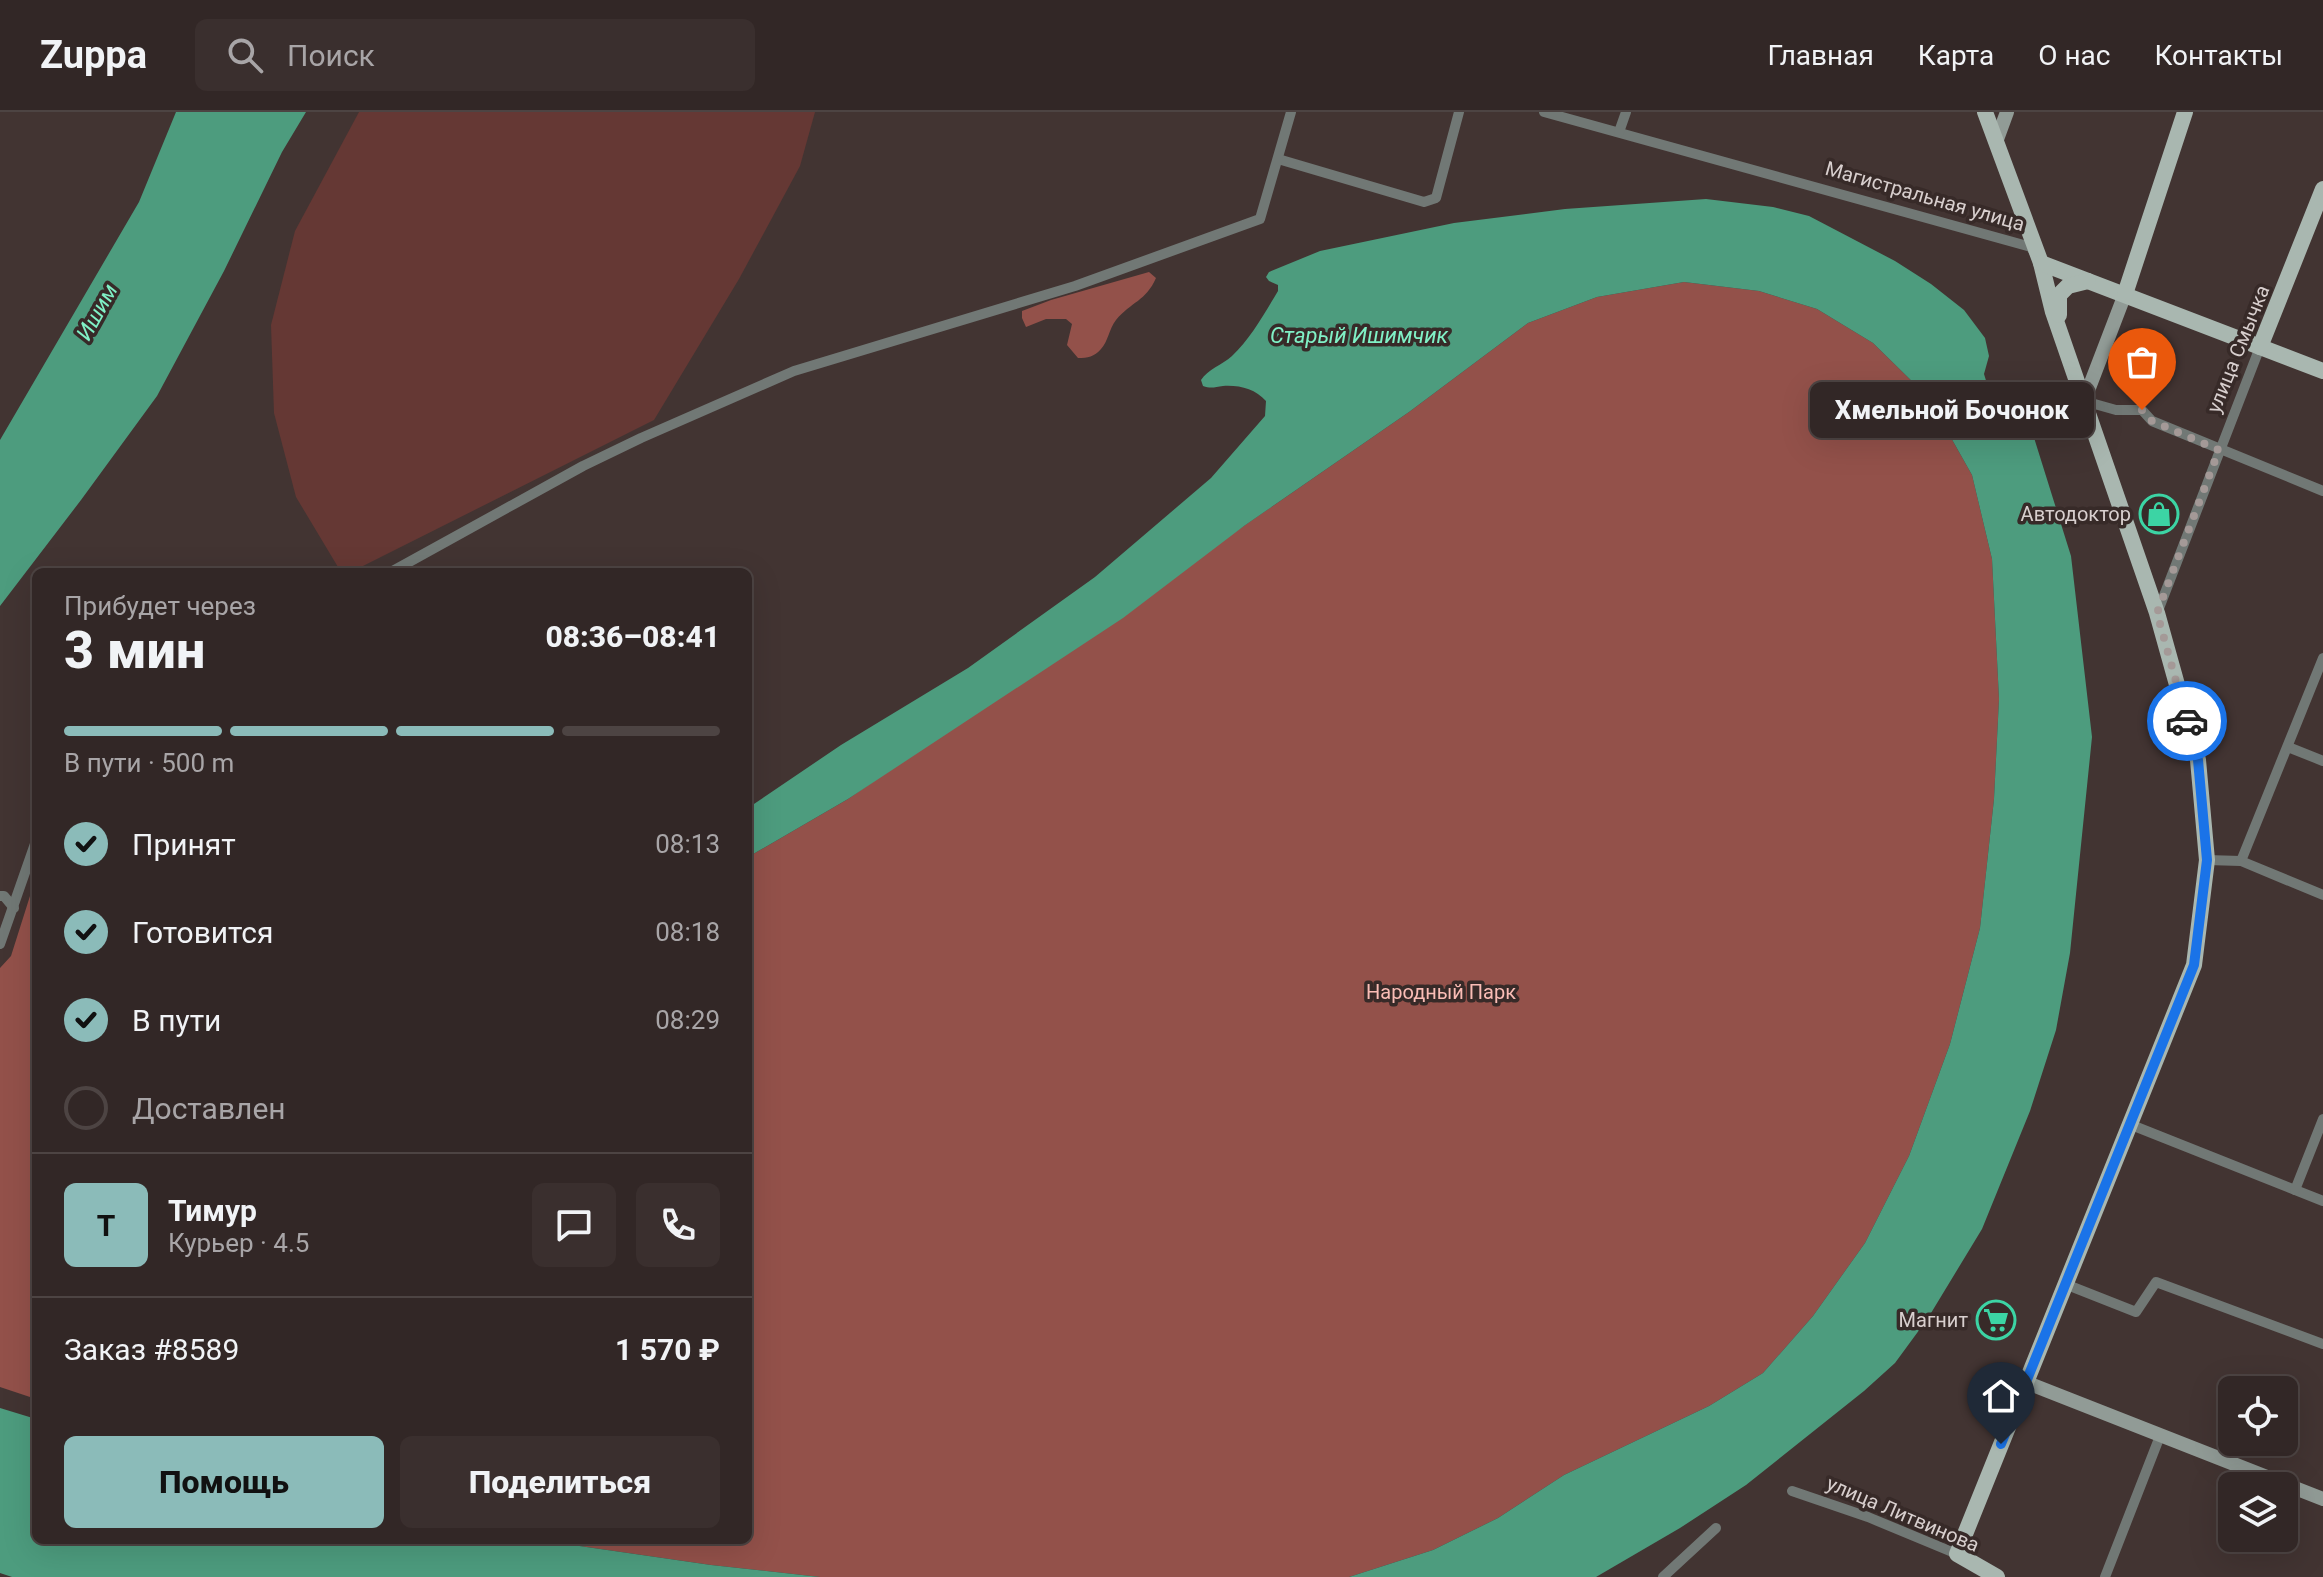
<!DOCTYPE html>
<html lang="ru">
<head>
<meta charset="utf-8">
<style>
  body { margin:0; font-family:Roboto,sans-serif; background:#3a2f2e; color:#f1f3f6; height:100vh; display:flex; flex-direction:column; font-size:30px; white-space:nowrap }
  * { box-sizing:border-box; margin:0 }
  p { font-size:26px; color:#a8a5a7 }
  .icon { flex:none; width:44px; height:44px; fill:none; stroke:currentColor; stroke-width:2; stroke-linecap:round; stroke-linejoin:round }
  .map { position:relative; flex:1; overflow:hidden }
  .panel { position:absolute; left:32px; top:456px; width:720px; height:976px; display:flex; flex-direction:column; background:#322726; border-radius:12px; box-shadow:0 8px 32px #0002,0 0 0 2px #4d4443 }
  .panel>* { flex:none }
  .fabs { position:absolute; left:2218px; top:1264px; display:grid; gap:16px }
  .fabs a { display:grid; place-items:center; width:80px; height:80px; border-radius:12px; background:#322726; box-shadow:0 8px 32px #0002,0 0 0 2px #4d4443; font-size:40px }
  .pin { position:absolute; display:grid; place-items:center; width:68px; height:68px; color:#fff; margin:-82px -34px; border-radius:50% 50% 50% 0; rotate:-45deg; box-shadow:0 0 8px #0007 }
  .pin .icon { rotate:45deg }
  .courier { position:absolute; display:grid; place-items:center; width:80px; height:80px; margin:-40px; border:6px solid #1a73e8; border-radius:50%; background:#fff; color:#222; box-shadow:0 2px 10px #0007 }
  .bubble { position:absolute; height:56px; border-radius:12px; background:#322726; box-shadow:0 8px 32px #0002,0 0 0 2px #4d4443; font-size:26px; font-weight:800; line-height:56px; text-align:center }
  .head em { font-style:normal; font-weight:800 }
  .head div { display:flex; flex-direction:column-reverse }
  .head { display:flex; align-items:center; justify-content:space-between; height:136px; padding:0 32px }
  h1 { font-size:52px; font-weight:800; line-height:60px }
  .bar { display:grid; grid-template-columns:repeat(4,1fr); gap:12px 8px; align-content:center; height:96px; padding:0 32px }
  .bar i { height:10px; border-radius:6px; background:#4d4443 }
  .bar .current { background:#8bbbb9 }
  .bar p { grid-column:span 4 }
  .line { display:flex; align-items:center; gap:20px; padding:0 32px; border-top:2px solid #4d4443 }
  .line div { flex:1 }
  .round { display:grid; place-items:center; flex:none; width:84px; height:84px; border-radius:12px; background:#3a2f2e }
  ol { padding:0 32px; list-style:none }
  li { display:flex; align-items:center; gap:24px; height:88px }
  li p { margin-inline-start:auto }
  li .icon { padding:8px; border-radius:50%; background:#8bbbb9; color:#111; stroke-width:4 }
  li:last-child { color:#a8a5a7 }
  li i { width:44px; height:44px; border:4px solid #4d4443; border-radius:50% }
  .primary-button { display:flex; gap:16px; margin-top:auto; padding:16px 32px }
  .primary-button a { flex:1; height:92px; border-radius:12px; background:#8bbbb9; color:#111; font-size:32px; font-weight:800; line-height:92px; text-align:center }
  .primary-button a+a { background:#3a2f2e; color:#f1f3f6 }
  header { display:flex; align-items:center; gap:48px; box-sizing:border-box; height:112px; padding:0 40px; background:#322726; border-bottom:2px solid #4d4443 }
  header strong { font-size:38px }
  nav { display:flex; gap:44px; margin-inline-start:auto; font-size:28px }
  .search { width:560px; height:72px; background:#3a2f2e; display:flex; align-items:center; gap:20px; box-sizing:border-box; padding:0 28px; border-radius:12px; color:#a8a5a7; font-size:30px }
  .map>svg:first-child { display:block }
</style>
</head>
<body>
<header>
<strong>Zuppa</strong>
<div class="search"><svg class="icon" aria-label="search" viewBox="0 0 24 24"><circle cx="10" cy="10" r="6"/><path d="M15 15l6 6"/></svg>Поиск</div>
<nav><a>Главная</a><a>Карта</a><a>О нас</a><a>Контакты</a></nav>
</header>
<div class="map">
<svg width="2323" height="1465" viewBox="0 0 2323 1465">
  <rect width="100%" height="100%" fill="#423432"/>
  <!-- green -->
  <polygon fill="#653834" points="359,0 815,0 800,54 739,167 654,308 351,460 341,460 296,385 274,301 271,213 295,119"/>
  <!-- forest -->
  <g fill="#93514a">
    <path d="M 1149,160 L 1156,166 C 1146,189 1131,190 1116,208 C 1109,217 1108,230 1101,237 C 1094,245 1088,246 1078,246 L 1067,233 L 1072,212 L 1066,207 L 1046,207 L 1026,215 L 1022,206 L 1022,199 L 1051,188 Z"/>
    <polygon points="1684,170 1759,179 1817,197 1873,231 1928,285 1972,363 1992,447 1999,587 1994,687 1980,816 1950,932 1909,1044 1865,1131 1813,1204 1763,1261 1709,1294 1564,1363 1498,1406 1433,1438 1349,1465 820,1465 711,1453 538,1428 748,1428 748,745 848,687 1409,300 1528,211 1597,185"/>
    <polygon points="36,765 36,1287 0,1275 0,856 11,844"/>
  </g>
  <!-- water -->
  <g fill="#4d9c7e">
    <polygon points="176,0 306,0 282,40 224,159 157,284 81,388 0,494 0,328 139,90"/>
    <path d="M 1706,87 L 1773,95 L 1809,104 L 1895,149 L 1931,172 L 1964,198 L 1985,226 L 1989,244 L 1984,262 L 1988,275 L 1996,283 L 2018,288 L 2025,297 L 2071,444 L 2092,625 L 2070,841 L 2056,918 L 2030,999 L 1982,1117 L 1928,1206 L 1895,1251 L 1864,1279 L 1746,1373 L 1680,1416 L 1596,1465 L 1349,1465 L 1433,1438 L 1498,1406 L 1564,1363 L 1709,1294 L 1763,1261 L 1813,1204 L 1865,1131 L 1909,1044 L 1950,932 L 1980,816 L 1994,687 L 1999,587 L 1992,447 L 1972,363 L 1928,285 L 1873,231 L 1817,197 L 1759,179 L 1684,170 L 1597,185 L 1528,211 L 1409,300 L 1244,414 L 1123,506 L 848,687 L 748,745 L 748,696 L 841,633 L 968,556 L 1095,465 L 1211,366 L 1265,304 L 1266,289 C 1255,277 1240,273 1223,274 C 1215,275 1211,277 1203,274 L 1201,268 C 1208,257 1222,253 1232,244 C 1251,226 1264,202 1278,179 L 1278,173 L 1269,169 L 1266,165 L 1269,160 L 1320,139 L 1454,111 L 1565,97 Z"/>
    <polygon points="0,1296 36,1307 36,1428 538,1428 711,1453 820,1465 12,1465 0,1461"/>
  </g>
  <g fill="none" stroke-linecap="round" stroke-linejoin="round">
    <!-- street -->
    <g stroke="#717875" stroke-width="10">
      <polyline points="1544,0 2031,135 2035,142"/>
      <polyline points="1619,20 1626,0"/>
      <polyline points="1278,47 1424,90 1436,86 1459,0"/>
      <polyline points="2084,289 2116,298 2142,298 2152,309 2323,379"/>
      <polyline points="391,460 583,354 641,326 794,259 1075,174 1260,107 1291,0"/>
      <polyline points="2158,499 2260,235"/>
      <polyline points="2288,635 2323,649"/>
      <polyline points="2207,748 2241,749 2323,546"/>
      <polyline points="2241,749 2323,783"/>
      <polyline points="0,784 4,784 14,796"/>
      <polyline points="0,832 36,729"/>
      <polyline points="2129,1012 2323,1089"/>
      <polyline points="2295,1078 2323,1007"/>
      <polyline points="2065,1172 2136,1200 2156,1170 2323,1232"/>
      <polyline points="1792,1379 1868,1405 1957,1442"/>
      <polyline points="1663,1465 1716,1416"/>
      <polyline points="2105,1465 2160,1324"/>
    </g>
    <!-- secondary -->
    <g stroke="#919b96" stroke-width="14">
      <polyline points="1996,30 2007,0"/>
      <polyline points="2084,289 2125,182"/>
      <polyline points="2025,1270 2323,1387"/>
    </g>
    <!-- primary -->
    <g stroke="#a9b7b0" stroke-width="16">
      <polyline points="1985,0 2041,151 2053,200 2157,501 2198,648 2207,748 2194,853 1957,1442 1997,1465"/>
      <polyline points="2041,151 2323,259"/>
      <polyline points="2125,182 2185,0"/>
      <polyline points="2059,203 2059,183 2068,174 2088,169"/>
      <polyline points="2260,235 2323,77"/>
    </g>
  </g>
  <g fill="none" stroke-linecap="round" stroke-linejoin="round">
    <!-- done -->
    <polyline stroke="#a49997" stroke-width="8" stroke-dasharray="0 14.4" points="2142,298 2152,309 2219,338 2157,501 2187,609"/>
    <!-- route -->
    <polyline stroke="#1a73e8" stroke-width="10" points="2001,1332 2194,853 2207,748 2198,648 2187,609"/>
  </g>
  <!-- icons -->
  <defs>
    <symbol id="shop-ring" viewBox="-11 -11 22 22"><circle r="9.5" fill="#372a28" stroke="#3cd4a4" stroke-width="1.5"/><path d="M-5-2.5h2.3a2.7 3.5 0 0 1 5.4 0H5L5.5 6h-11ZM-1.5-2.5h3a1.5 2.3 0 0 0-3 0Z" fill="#3cd4a4"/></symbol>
    <symbol id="supermarket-ring" viewBox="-11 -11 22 22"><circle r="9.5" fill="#372a28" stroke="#3cd4a4" stroke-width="1.5"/><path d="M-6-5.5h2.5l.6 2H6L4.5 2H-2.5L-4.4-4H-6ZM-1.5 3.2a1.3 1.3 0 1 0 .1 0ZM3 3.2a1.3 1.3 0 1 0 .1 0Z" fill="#3cd4a4"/></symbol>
  </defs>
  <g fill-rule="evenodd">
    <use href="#shop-ring" x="2137" y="380" width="44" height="44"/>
    <use href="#supermarket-ring" x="1974" y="1186" width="44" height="44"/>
  </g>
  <g text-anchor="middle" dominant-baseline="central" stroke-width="7" stroke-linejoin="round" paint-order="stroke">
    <!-- street labels -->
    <g font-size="20" fill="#d8cfce" stroke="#372a28">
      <text transform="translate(1925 84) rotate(16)">Магистральная улица</text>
      <text transform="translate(2238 237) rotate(-68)">улица Смычка</text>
      <text transform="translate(1903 1402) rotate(23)">улица Литвинова</text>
    </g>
    <!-- poi labels -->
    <g font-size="20" fill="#d8cfce" stroke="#372a28" text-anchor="end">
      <text x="2131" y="402">Автодоктор</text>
      <text x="1968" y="1208">Магнит</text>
    </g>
    <!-- park labels -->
    <g font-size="20" fill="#fbbdb6" stroke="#372a28">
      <text x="1441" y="880">Народный Парк</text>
    </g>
    <!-- water labels -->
    <g font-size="22" font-style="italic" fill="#80f1c6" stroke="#372a28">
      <text transform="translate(97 200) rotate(-61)">Ишим</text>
      <text x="1359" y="223">Старый Ишимчик</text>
    </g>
  </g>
</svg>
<div class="fabs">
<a><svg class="icon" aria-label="locate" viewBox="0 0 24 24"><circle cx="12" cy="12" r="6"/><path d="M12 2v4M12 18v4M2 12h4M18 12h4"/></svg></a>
<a><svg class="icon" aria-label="layers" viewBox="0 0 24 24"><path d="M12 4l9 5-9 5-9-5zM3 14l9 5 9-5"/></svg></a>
</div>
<div class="pin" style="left:2142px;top:298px;background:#ea580c"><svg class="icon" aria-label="bag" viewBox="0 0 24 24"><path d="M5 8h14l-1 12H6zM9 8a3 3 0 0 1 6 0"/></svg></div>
<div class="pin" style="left:2001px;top:1332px;background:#1f2937"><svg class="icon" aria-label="home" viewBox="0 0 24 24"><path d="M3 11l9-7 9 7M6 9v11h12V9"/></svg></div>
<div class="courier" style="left:2187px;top:609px"><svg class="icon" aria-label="car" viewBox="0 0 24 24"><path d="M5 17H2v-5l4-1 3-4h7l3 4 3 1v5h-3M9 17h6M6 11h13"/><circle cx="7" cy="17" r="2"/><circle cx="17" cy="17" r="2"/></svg></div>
<div class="bubble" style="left:1810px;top:270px;width:284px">Хмельной Бочонок</div>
<section class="panel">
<div class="head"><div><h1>3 мин</h1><p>Прибудет через</p></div><em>08:36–08:41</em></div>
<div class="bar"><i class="current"></i><i class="current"></i><i class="current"></i><i></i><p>В пути · 500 m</p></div>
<ol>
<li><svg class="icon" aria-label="check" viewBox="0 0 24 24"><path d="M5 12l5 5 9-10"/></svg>Принят<p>08:13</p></li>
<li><svg class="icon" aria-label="check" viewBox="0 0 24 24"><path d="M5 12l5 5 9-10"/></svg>Готовится<p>08:18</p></li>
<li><svg class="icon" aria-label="check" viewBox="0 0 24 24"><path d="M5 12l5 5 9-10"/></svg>В пути<p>08:29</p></li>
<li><i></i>Доставлен</li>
</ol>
<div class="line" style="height:144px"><b class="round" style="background:#8bbbb9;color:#111">Т</b><div><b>Тимур</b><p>Курьер · 4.5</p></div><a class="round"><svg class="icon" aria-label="chat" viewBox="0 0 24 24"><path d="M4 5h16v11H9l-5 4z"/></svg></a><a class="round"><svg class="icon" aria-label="phone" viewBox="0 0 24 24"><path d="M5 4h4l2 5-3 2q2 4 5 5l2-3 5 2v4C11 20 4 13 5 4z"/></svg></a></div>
<div class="line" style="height:104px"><div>Заказ #8589</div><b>1 570 ₽</b></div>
<div class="primary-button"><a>Помощь</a><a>Поделиться</a></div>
</section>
</div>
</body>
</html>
